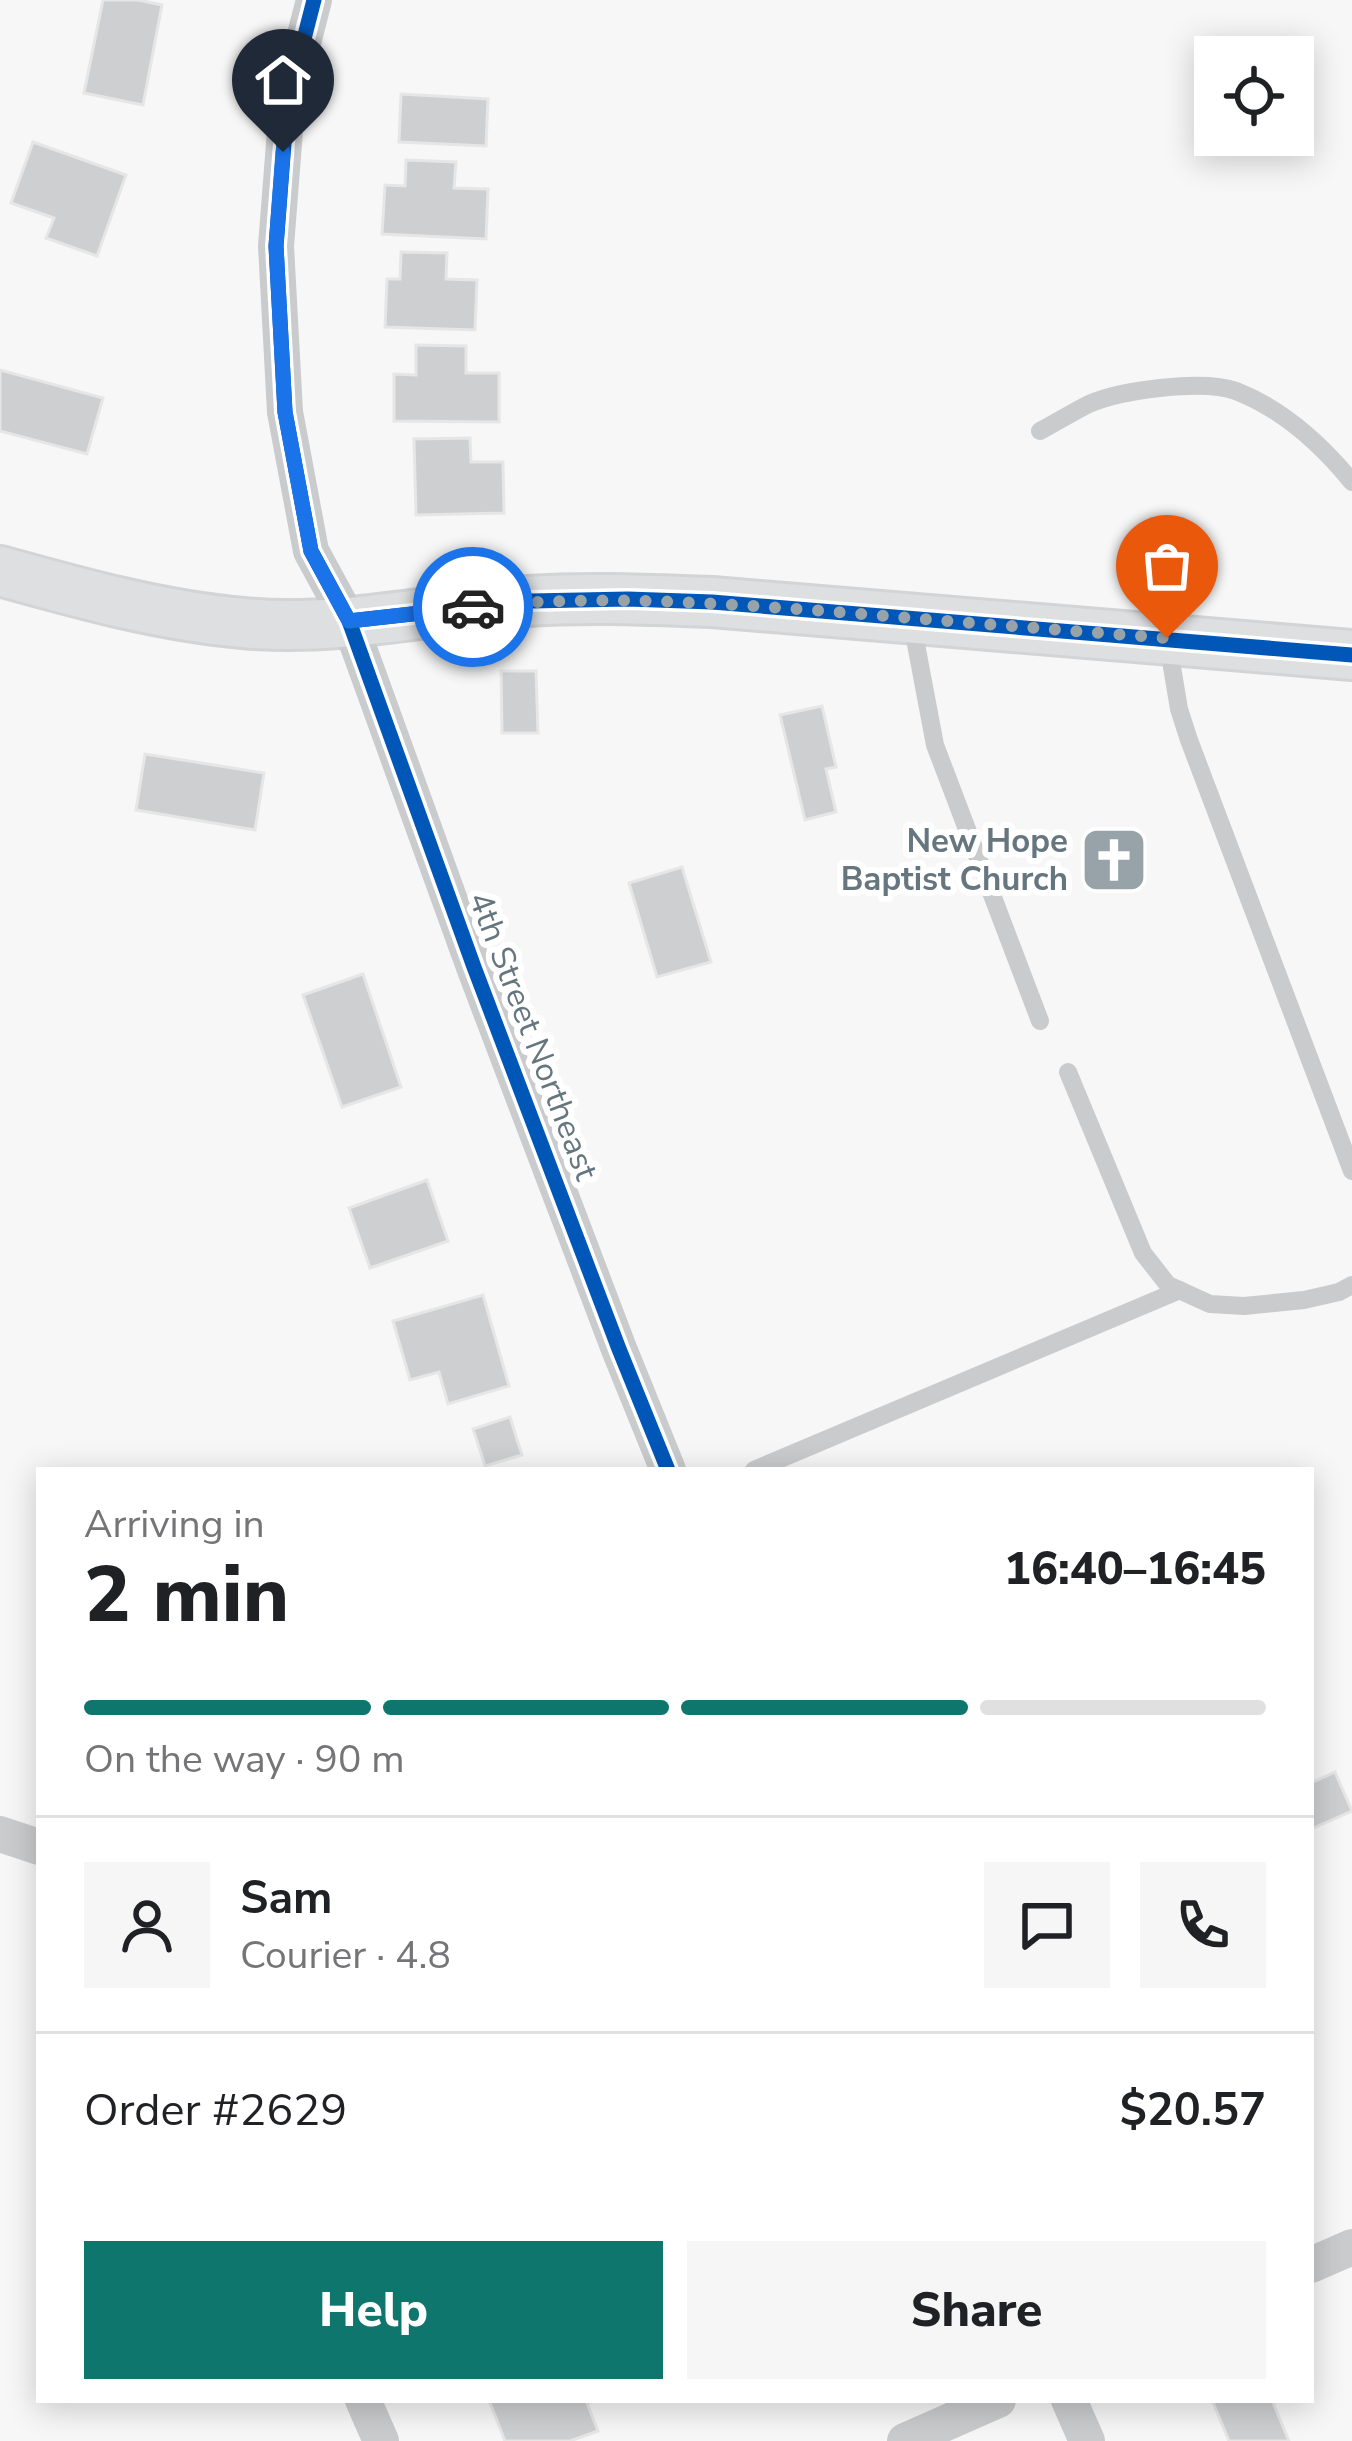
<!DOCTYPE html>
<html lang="en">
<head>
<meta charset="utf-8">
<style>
  body { margin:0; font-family:"Nunito Sans",sans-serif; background:#f6f6f6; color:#202124; height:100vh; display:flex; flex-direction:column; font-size:45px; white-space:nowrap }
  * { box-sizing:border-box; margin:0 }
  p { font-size:39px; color:#757577 }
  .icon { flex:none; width:66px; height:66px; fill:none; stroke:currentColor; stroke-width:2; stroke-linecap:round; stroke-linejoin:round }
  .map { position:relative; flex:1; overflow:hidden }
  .panel { position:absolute; left:36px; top:1467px; width:1278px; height:936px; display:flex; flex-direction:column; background:#fff; border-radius:0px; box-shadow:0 6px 30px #0003 }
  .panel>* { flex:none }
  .tools { position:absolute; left:1194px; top:36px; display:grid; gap:24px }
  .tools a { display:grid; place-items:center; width:120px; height:120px; border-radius:0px; background:#fff; box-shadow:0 6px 30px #0003; font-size:60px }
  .pin { position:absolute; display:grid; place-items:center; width:102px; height:102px; color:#fff; margin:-123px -51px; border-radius:50% 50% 50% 0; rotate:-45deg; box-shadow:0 0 12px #0007 }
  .pin .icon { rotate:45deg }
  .courier { position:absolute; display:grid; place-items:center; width:120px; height:120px; margin:-60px; border:9px solid #1a73e8; border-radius:50%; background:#fff; color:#222; box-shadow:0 3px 15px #0007 }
  .headline em { font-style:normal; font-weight:800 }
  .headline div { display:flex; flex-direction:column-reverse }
  .headline { display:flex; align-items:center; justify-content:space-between; height:204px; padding:0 48px }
  h1 { font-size:78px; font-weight:800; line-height:90px }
  .bar { display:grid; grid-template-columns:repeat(4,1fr); gap:18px 12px; align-content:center; height:144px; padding:0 48px }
  .bar i { height:15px; border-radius:9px; background:#e0e0e0 }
  .bar .selected { background:#0f766e }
  .bar p { grid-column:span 4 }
  .line { display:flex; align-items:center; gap:30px; padding:0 48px; border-top:3px solid #e0e0e0 }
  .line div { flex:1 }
  .round { display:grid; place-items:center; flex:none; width:126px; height:126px; border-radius:0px; background:#f6f6f6 }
  .button { display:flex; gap:24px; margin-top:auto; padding:24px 48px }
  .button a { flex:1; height:138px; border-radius:0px; background:#0f766e; color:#fff; font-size:48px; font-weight:800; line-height:138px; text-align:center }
  .button a+a { background:#f6f6f6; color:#202124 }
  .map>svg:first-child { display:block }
</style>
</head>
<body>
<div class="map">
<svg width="1352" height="2441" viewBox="0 0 1352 2441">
  <rect width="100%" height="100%" fill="#f7f7f7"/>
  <!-- building -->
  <g fill="#cecfd0" stroke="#e6e6e6" stroke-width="3">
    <polygon points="103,0 138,0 162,5 143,105 84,93"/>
    <polygon points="401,94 488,99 486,146 399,142"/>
    <polygon points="33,142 126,175 97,256 46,238 54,218 11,203"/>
    <polygon points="406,160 456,162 454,188 488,189 486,239 382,234 385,185 405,186"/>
    <polygon points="401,252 447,253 446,279 477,280 475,330 385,327 387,279 400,279"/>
    <polygon points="416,345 466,346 466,373 499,373 499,422 394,421 394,374 416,375"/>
    <polygon points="0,370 103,398 87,454 0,431"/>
    <polygon points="470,438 471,462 503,462 504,513 416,515 414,439"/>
    <polygon points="501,671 536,671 538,733 502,733"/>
    <polygon points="822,706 836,767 826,769 836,812 805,820 780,715"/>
    <polygon points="145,754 264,773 255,830 136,810"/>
    <polygon points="682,867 711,962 657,977 629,883"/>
    <polygon points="363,974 401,1087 342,1107 303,995"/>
    <polygon points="427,1180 448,1241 370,1268 349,1208"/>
    <polygon points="483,1295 509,1386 448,1404 439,1372 410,1380 393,1321"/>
    <polygon points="510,1417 522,1455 485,1466 473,1429"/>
    <polygon points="1335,1772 1352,1811 1311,1829 1311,1783"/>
    <polygon points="489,2400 596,2400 587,2403 598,2431 570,2441 505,2441"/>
    <polygon points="1212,2400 1272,2400 1289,2441 1229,2441"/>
  </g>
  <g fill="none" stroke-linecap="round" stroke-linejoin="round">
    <defs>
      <path id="secondary" d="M 0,571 C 79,593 161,616 243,623 C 338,632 434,609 528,601 C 589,597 651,600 712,602 L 1352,655"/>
    </defs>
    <!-- secondary casing -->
    <use href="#secondary" stroke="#d3d4d5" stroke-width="54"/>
    <!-- lane -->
    <g stroke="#cacbcc" stroke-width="18">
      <path d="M 1040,431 C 1057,422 1073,412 1089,404 C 1121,390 1203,379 1236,391 C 1282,409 1321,444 1352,482"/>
      <polyline points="912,623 935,745 1040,1021"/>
      <polyline points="1168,643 1179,709 1189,740 1352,1171"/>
      <polyline points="1068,1072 1143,1253 1168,1285 1210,1304 1244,1306 1304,1300 1339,1292 1352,1285"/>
      <polyline points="754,1470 1180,1290"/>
    </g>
    <!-- street -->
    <g stroke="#cacbcc" stroke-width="36">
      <polyline points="314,0 287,105 276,246 285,412 311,551 349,621 474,967 619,1349 668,1470"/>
      <polyline points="0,1834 39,1847"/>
      <polyline points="1311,2265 1352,2247"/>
      <polyline points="363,2400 381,2441"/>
      <polyline points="1069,2400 1087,2441"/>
      <polyline points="905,2441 998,2400"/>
    </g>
    <!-- secondary -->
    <use href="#secondary" stroke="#dedfe0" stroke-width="48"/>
    <defs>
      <g id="cycleway">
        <polyline points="314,0 287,105 276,246 285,412 311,551 349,621 474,967 619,1349 668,1470"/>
        <polyline points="349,621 531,601 628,599 712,602 1352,655"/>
      </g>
    </defs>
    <!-- cycleway casing -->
    <use href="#cycleway" stroke="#fff" stroke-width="22"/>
    <!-- cycleway -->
    <use href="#cycleway" stroke="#0057b8" stroke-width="15"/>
  </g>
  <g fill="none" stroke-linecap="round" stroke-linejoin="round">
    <!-- done -->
    <path stroke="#98a3a9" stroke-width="12" stroke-dasharray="0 21.6" d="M 473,607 C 595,594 716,603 838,612 C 948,621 1057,630 1167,638"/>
    <!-- route -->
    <polyline stroke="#1a73e8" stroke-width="15" points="283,152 276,246 285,412 311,551 349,621 473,607"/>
  </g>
  <!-- icons -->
  <defs>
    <symbol id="church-square" viewBox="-11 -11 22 22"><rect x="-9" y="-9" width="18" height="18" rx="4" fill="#98a3a9" stroke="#fff"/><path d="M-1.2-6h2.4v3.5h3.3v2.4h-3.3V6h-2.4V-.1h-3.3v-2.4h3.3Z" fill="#fff"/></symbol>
  </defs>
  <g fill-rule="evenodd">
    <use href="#church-square" x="1076" y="822" width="76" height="76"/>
  </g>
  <g text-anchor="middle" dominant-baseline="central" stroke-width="12" stroke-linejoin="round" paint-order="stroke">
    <!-- poi labels -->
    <g font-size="33" font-weight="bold" fill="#65767f" stroke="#fff" text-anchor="end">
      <text x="1068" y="841">New Hope<tspan x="1068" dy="38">Baptist Church</tspan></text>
    </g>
    <!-- street labels -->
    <g font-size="33" fill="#65767f" stroke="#fff">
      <text transform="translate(533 1036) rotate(69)">4th Street Northeast</text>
    </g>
  </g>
</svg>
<div class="tools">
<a><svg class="icon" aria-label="locate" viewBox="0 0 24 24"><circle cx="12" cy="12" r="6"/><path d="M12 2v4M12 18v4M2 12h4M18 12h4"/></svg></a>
</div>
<div class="pin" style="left:1167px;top:638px;background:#ea580c"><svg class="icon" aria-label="bag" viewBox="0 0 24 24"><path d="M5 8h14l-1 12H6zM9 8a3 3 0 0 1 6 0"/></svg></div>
<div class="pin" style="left:283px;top:152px;background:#1f2937"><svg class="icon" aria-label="home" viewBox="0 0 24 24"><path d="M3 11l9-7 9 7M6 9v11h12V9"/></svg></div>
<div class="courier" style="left:473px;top:607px"><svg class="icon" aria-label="car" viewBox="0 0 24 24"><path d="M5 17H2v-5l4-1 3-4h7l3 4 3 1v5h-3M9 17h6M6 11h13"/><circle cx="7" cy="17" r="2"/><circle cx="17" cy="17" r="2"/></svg></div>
<section class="panel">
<div class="headline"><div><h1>2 min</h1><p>Arriving in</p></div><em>16:40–16:45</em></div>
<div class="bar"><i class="selected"></i><i class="selected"></i><i class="selected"></i><i></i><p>On the way · 90 m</p></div>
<div class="line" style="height:216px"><a class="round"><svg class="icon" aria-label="person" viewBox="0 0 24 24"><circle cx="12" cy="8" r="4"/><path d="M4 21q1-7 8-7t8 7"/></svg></a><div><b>Sam</b><p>Courier · 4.8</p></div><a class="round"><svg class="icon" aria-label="chat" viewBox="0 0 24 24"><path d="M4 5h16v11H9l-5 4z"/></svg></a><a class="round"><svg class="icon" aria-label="phone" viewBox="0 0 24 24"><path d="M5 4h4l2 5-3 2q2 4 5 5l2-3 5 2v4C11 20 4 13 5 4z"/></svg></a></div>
<div class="line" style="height:156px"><div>Order #2629</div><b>$20.57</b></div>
<div class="button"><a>Help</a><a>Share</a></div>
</section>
</div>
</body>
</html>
